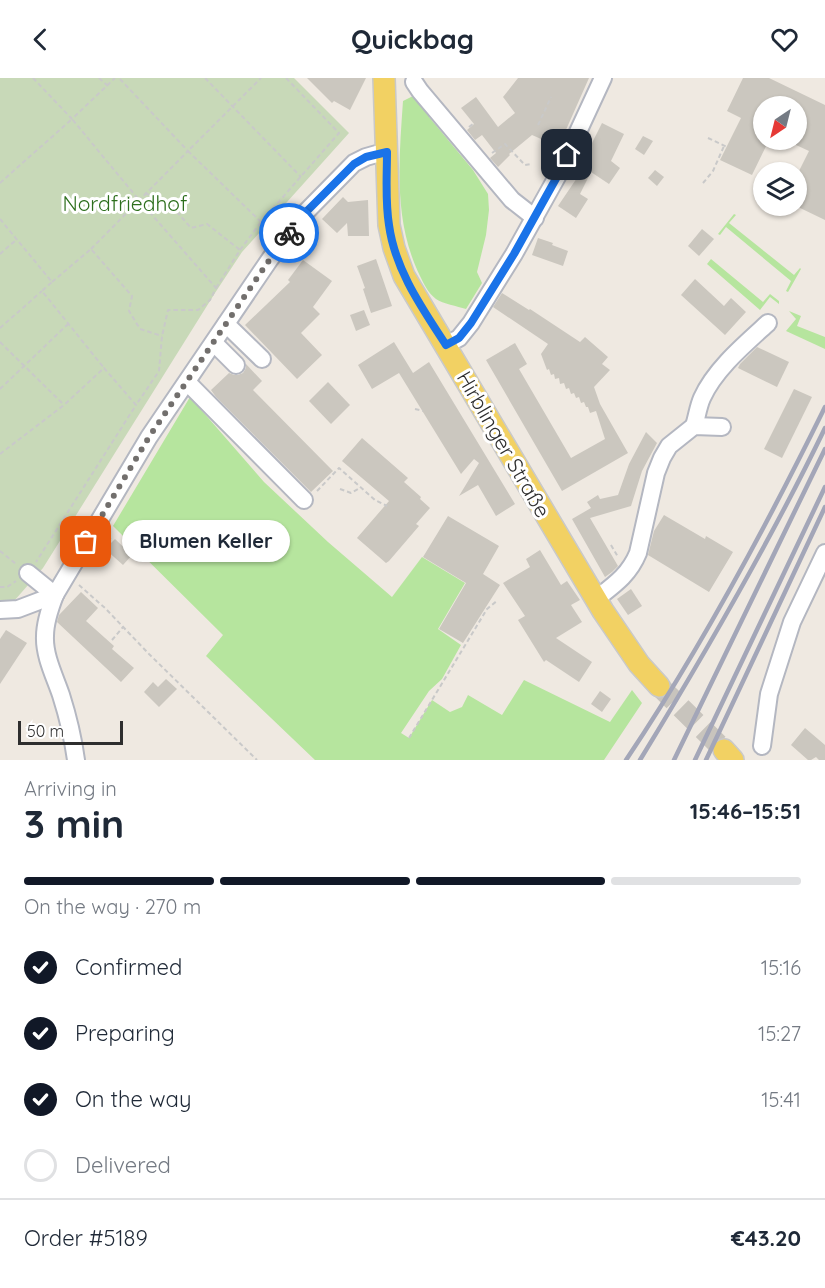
<!DOCTYPE html>
<html lang="en">
<head>
<meta charset="utf-8">
<style>
  body { margin:0; font-family:Quicksand,sans-serif; background:#f2f2f3; color:#1f2937; height:100vh; display:flex; flex-direction:column; font-size:22px; white-space:nowrap }
  * { box-sizing:border-box; margin:0 }
  p { font-size:20px; color:#747a83 }
  .icon { flex:none; width:33px; height:33px; fill:none; stroke:currentColor; stroke-width:2; stroke-linecap:round; stroke-linejoin:round }
  .map { position:relative; height:682px; overflow:hidden }
  .details { display:flex; flex-direction:column; background:#fff; flex:1 }
  .details>* { flex:none }
  .needle { width:39px; rotate:215deg }
  .tools { position:absolute; left:753px; top:18px; display:grid; gap:12px }
  .tools a { display:grid; place-items:center; width:54px; height:54px; border-radius:50%; background:#fff; box-shadow:0 2px 4px #0004; font-size:30px }
  .scale { position:absolute; left:18px; bottom:15px; width:105px; box-sizing:border-box; padding-left:6px; border:3px solid #2e2e2e; border-top:0; font-size:16px; line-height:21px; white-space:nowrap; color:#2e2e2e; -webkit-text-stroke:4px #fff; paint-order:stroke }
  .pin { position:absolute; display:grid; place-items:center; width:51px; height:51px; color:#fff; margin:-26px; border-radius:12px; box-shadow:0 3px 9px #0006 }
  .courier { position:absolute; display:grid; place-items:center; width:60px; height:60px; margin:-30px; border:4px solid #1a73e8; border-radius:50%; background:#fff; color:#222; box-shadow:0 2px 8px #0007 }
  .bubble { position:absolute; height:42px; border-radius:21px; background:#fff; box-shadow:0 2px 4px #0004; font-size:20px; font-weight:700; line-height:42px; text-align:center }
  .head em { font-style:normal; font-weight:700 }
  .head div { display:flex; flex-direction:column-reverse }
  .head { display:flex; align-items:center; justify-content:space-between; height:102px; padding:0 24px }
  h1 { font-size:39px; font-weight:700; line-height:45px }
  .bar { display:grid; grid-template-columns:repeat(4,1fr); gap:9px 6px; align-content:center; height:72px; padding:0 24px }
  .bar i { height:8px; border-radius:4px; background:#e0e1e3 }
  .bar .on { background:#111827 }
  .bar p { grid-column:span 4 }
  .line { display:flex; align-items:center; gap:15px; padding:0 24px; border-top:2px solid #e0e1e3 }
  .line div { flex:1 }
  ol { padding:0 24px; list-style:none }
  li { display:flex; align-items:center; gap:18px; height:66px }
  li p { margin-inline-start:auto }
  li .icon { padding:6px; border-radius:50%; background:#111827; color:#fff; stroke-width:4 }
  li:last-child { color:#747a83 }
  li i { width:33px; height:33px; border:3px solid #e0e1e3; border-radius:50% }
  header { display:flex; justify-content:space-between; align-items:center; height:78px; padding:0 24px; background:#fff; font-size:27px; font-weight:700 }
  .map>svg:first-child { display:block }
</style>
</head>
<body>
<header><svg class="icon" aria-label="back" viewBox="0 0 24 24"><path d="M15 5l-7 7 7 7"/></svg>Quickbag<svg class="icon" aria-label="heart" viewBox="0 0 24 24"><path d="M12 20l-8-8c-3-5 5-10 8-4 3-6 11-1 8 4z"/></svg></header>
<div class="map">
<svg width="825" height="682" viewBox="0 0 825 682">
  <rect width="100%" height="100%" fill="#efe9e1"/>
  <!-- green -->
  <g fill="#b6e59e">
    <path d="M 415,17 L 432,37 L 429,39 L 473,92 L 488,116 L 489,132 L 486,157 L 477,194 L 482,205 L 466,231 C 457,228 443,226 436,221 C 428,215 424,206 420,198 C 393,143 399,82 403,23 Z"/>
    <polygon points="734,136 736,137 729,145 794,197 800,190 801,191 788,214 786,213 791,203 726,149 720,157 718,156"/>
    <polygon points="711,181 763,224 770,216 779,223 779,226 770,219 760,232 707,186"/>
    <polygon points="789,233 801,238 797,248 825,259 825,271 786,253 796,241"/>
    <polygon points="190,319 264,404 328,464 392,519 422,479 465,505 438,551 461,567 442,601 429,613 401,655 409,660 432,622 450,634 462,629 468,617 502,637 524,602 610,644 632,612 642,625 604,682 315,682 206,578 223,557 113,448"/>
  </g>
  <!-- cemetery -->
  <polygon fill="#c8d9b8" points="0,0 294,0 349,55 242,174 215,215 43,490 0,539"/>
  <!-- building -->
  <g fill="#cbc7bf">
    <polygon points="307,0 366,0 350,32 334,23 332,25"/>
    <polygon points="518,0 589,0 557,72 547,68 548,64 532,57 509,76 510,77 498,89 490,80 496,75 482,57 475,62 467,52 474,46 461,30 476,19 498,49 515,35 503,19"/>
    <polygon points="743,0 769,0 825,27 825,142 796,128 796,99 809,73 796,67 796,28 764,28 764,62 769,62 752,97 720,82 741,40 727,33"/>
    <polygon points="602,45 624,56 611,83 620,90 609,106 591,94 580,116 588,121 576,140 558,128 581,94 575,90 584,74 587,75"/>
    <polygon points="643,58 653,63 644,77 635,71"/>
    <polygon points="655,92 664,99 657,108 648,100"/>
    <polygon points="343,119 348,124 368,122 369,158 348,158 347,145 337,155 322,141"/>
    <polygon points="702,151 714,161 699,178 688,168"/>
    <polygon points="538,160 553,165 552,167 568,173 563,188 532,177"/>
    <polygon points="376,181 392,228 371,235 363,211 365,210 357,188"/>
    <polygon points="303,182 332,203 313,229 320,236 301,255 322,277 297,301 245,247 290,204 288,202"/>
    <polygon points="695,201 724,228 731,220 746,234 725,257 681,217"/>
    <polygon points="502,215 529,232 530,231 580,264 585,259 608,279 602,286 610,292 594,309 600,326 628,375 562,413 486,282 515,265 527,286 519,291 571,380 605,361 596,333 590,335 588,329 586,329 584,324 581,325 579,319 576,320 574,315 571,316 569,310 566,311 564,305 560,306 559,300 555,301 554,296 551,297 549,291 547,292 541,276 548,266 493,229"/>
    <polygon points="364,232 370,247 356,253 350,237"/>
    <polygon points="394,264 413,295 429,284 515,426 496,438 478,407 459,418 479,385 474,381 461,396 399,295 372,311 358,287"/>
    <polygon points="757,269 789,284 777,309 738,290 740,286"/>
    <polygon points="246,286 262,303 253,312 333,393 311,414 216,319 211,312 229,295 234,297 238,297 243,295 246,290"/>
    <polygon points="328,304 350,327 331,346 309,323"/>
    <polygon points="794,311 812,319 782,380 764,371"/>
    <polygon points="646,354 657,365 642,393 631,428 590,440 618,488 612,494 605,499 572,441 591,430 587,424 598,417 600,421 618,417 629,386"/>
    <polygon points="362,360 408,400 404,404 421,419 420,421 430,430 416,446 419,448 389,483 386,485 357,460 389,423 342,383"/>
    <polygon points="664,437 705,461 706,458 733,474 709,514 648,477 654,453"/>
    <polygon points="448,438 499,468 483,496 500,507 463,565 439,551 466,505 423,479"/>
    <polygon points="115,461 132,477 123,487 105,471"/>
    <polygon points="540,472 561,507 567,503 580,522 571,527 582,544 556,560 592,584 579,604 546,582 544,584 518,542 525,538 503,505 530,489 526,481"/>
    <polygon points="631,511 642,528 628,537 617,521"/>
    <polygon points="81,514 98,530 86,543 114,568 112,571 134,590 121,604 57,544 59,537"/>
    <polygon points="6,552 27,565 0,606 0,561"/>
    <polygon points="166,601 177,611 159,629 144,614 153,604 158,609"/>
    <polygon points="600,613 611,621 602,634 591,626"/>
    <polygon points="805,650 825,667 825,682 819,682 816,679 811,682 808,682 791,667"/>
  </g>
  <g fill="none" stroke-linecap="round" stroke-linejoin="round">
    <!-- major-tunnel -->
    <polyline stroke="#c8c4bd" stroke-width="21" stroke-dasharray="21 10" stroke-linecap="butt" points="659,608 724,672"/>
    <defs>
      <g id="minor">
        <polyline points="414,4 420,13 512,122 535,140"/>
        <polyline points="226,246 262,281"/>
        <polyline points="214,265 236,287"/>
        <polyline points="446,267 459,260 471,245 514,176 558,97 603,0"/>
        <polyline points="187,304 304,422"/>
        <path d="M 694,348 C 697,339 698,329 702,320 C 715,291 745,266 768,245"/>
        <polyline points="28,495 55,517"/>
        <path d="M 596,521 C 614,507 629,497 638,475 L 656,395 L 662,380 L 669,368 L 694,348 L 722,349"/>
        <polyline points="0,532 18,531 55,517"/>
        <polyline points="762,668 769,616 792,544 825,475"/>
        <path d="M 76,682 C 73,660 68,639 61,617 C 55,599 44,578 45,558 C 45,544 50,530 55,517 L 149,359 L 270,181 L 301,139 L 354,85 L 366,79 L 387,73"/>
      </g>
      <g id="major">
        <polyline points="384,0 389,147 394,170 404,198 603,533 639,586 659,608"/>
        <polyline points="724,672 733,682"/>
      </g>
    </defs>
    <!-- minor casing -->
    <use href="#minor" stroke="#b4b7c1" stroke-width="20"/>
    <!-- major casing -->
    <use href="#major" stroke="#c9c9c9" stroke-width="24"/>
    <!-- path -->
    <g stroke="#c9c9c9" stroke-width="2" stroke-dasharray="4.5 3" stroke-linecap="butt">
      <polyline points="33,0 72,41 115,0"/>
      <polyline points="99,0 108,8"/>
      <polyline points="205,0 301,99"/>
      <polyline points="538,47 551,19"/>
      <polyline points="469,49 474,45"/>
      <polyline points="708,60 727,69"/>
      <polyline points="492,75 505,66 525,87 531,86"/>
      <polyline points="0,105 72,41 139,122 216,210 210,222 198,232 168,232 162,258 159,293 136,327"/>
      <polyline points="703,105 713,93 724,68"/>
      <polyline points="145,115 171,127 191,150 207,146 240,172"/>
      <polyline points="0,141 52,204 42,213 104,290"/>
      <polyline points="261,144 188,73 261,0"/>
      <polyline points="91,171 188,73 119,0"/>
      <polyline points="0,176 16,162"/>
      <polyline points="52,204 91,171 132,218 129,233 140,251 162,258"/>
      <polyline points="216,210 240,172 261,144 339,55 286,0"/>
      <polyline points="0,250 42,213"/>
      <polyline points="0,264 64,327"/>
      <polyline points="0,311 68,246"/>
      <polyline points="415,331 423,333"/>
      <polyline points="0,376 64,327 104,290 136,327 36,484"/>
      <polyline points="340,411 351,415 360,410"/>
      <polyline points="317,413 339,390 375,422 387,428"/>
      <polyline points="611,467 618,479"/>
      <polyline points="98,472 101,473 112,458"/>
      <polyline points="0,473 16,486"/>
      <polyline points="79,507 105,530 149,576 257,682"/>
      <polyline points="0,509 7,509 16,503"/>
      <polyline points="112,562 123,549"/>
      <polyline points="409,660 487,531 498,522"/>
    </g>
    <!-- minor -->
    <use href="#minor" stroke="#fff" stroke-width="16"/>
    <!-- major -->
    <use href="#major" stroke="#f2d163" stroke-width="21"/>
    <!-- rail -->
    <g stroke="#a3a6b8" stroke-width="4.5">
      <path d="M 626,682 C 701,570 765,451 825,329"/>
      <path d="M 640,682 C 706,574 770,464 825,350"/>
      <polyline points="674,682 825,371"/>
      <polyline points="695,682 825,409"/>
      <polyline points="706,682 825,429"/>
    </g>
  </g>
  <g fill="none" stroke-linecap="round" stroke-linejoin="round">
    <!-- done -->
    <polyline stroke="#726f6d" stroke-width="6" stroke-dasharray="0 10.8" points="86,464 149,359 270,181 289,155"/>
    <!-- route -->
    <path stroke="#1a73e8" stroke-width="8" d="M 289,155 L 301,139 L 354,86 L 366,79 L 387,74 C 387,98 385,123 389,147 C 395,192 422,230 446,267 L 459,260 L 471,245 L 514,176 L 558,97 L 567,77"/>
  </g>
  <g text-anchor="middle" dominant-baseline="central" stroke-width="6" stroke-linejoin="round" paint-order="stroke">
    <!-- park labels -->
    <g font-size="21" fill="#2c6e1b" stroke="#fff">
      <text x="125" y="125">Nordfriedhof</text>
    </g>
    <!-- street labels -->
    <g font-size="21" fill="#2e2e2e" stroke="#fff">
      <text transform="translate(504 366) rotate(60)">Hirblinger Straße</text>
    </g>
  </g>
</svg>
<div class="tools">
<a><svg class="needle" viewBox="-14 -14 28 28"><path d="M0-13l5 13h-10z" fill="#e53935"/><path d="M0 13l5-13h-10z" fill="#747a83"/></svg></a>
<a><svg class="icon" aria-label="layers" viewBox="0 0 24 24"><path d="M12 4l9 5-9 5-9-5zM3 14l9 5 9-5"/></svg></a>
</div>
<div class="scale">50 m</div>
<div class="pin" style="left:86px;top:464px;background:#ea580c"><svg class="icon" aria-label="bag" viewBox="0 0 24 24"><path d="M5 8h14l-1 12H6zM9 8a3 3 0 0 1 6 0"/></svg></div>
<div class="pin" style="left:567px;top:77px;background:#1f2937"><svg class="icon" aria-label="home" viewBox="0 0 24 24"><path d="M3 11l9-7 9 7M6 9v11h12V9"/></svg></div>
<div class="courier" style="left:289px;top:155px"><svg class="icon" aria-label="bike" viewBox="0 0 24 24"><circle cx="6" cy="16" r="4"/><circle cx="18" cy="16" r="4"/><path d="M6 16l4-8h5l3 8M10 8l3 8H6M13 5h3"/></svg></div>
<div class="bubble" style="left:122px;top:442px;width:168px">Blumen Keller</div>
</div>
<section class="details">
<div class="head"><div><h1>3 min</h1><p>Arriving in</p></div><em>15:46–15:51</em></div>
<div class="bar"><i class="on"></i><i class="on"></i><i class="on"></i><i></i><p>On the way · 270 m</p></div>
<ol>
<li><svg class="icon" aria-label="check" viewBox="0 0 24 24"><path d="M5 12l5 5 9-10"/></svg>Confirmed<p>15:16</p></li>
<li><svg class="icon" aria-label="check" viewBox="0 0 24 24"><path d="M5 12l5 5 9-10"/></svg>Preparing<p>15:27</p></li>
<li><svg class="icon" aria-label="check" viewBox="0 0 24 24"><path d="M5 12l5 5 9-10"/></svg>On the way<p>15:41</p></li>
<li><i></i>Delivered</li>
</ol>
<div class="line" style="height:78px"><div>Order #5189</div><b>€43.20</b></div>
</section>
</body>
</html>
